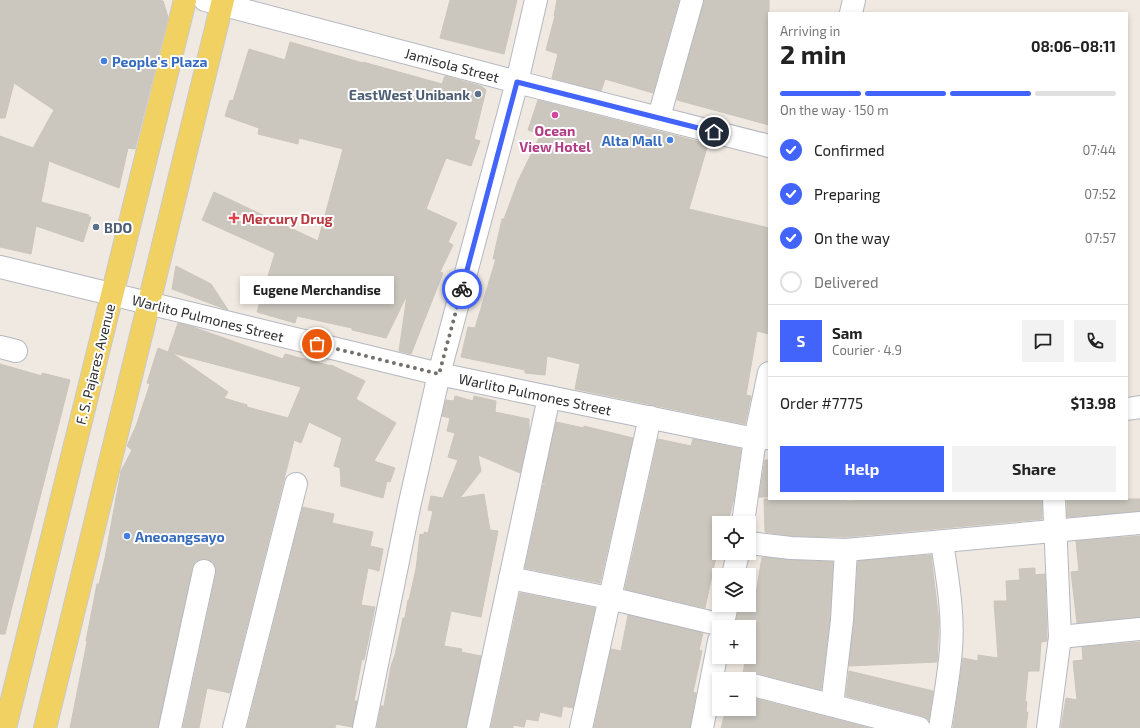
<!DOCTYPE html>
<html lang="en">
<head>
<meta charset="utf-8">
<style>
  body { margin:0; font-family:"Exo 2",sans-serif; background:#f2f2f2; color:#222; height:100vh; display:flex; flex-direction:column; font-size:15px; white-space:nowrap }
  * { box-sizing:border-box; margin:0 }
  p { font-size:13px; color:#767676 }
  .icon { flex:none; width:22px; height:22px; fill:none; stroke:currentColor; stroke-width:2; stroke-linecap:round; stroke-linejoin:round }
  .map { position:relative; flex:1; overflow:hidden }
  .sheet { position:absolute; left:768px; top:12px; width:360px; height:488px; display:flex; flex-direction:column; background:#fff; border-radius:0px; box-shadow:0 2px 6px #0003 }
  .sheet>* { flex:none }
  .tools { position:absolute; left:712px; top:516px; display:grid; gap:8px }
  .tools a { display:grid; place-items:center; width:44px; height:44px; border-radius:0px; background:#fff; box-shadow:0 2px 6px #0003; font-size:20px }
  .pin { position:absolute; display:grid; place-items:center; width:34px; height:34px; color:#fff; margin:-17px; border:2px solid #fff; border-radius:50%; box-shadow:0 1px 4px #0007 }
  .courier { position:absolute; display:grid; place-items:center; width:40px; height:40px; margin:-20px; border:3px solid #4264fb; border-radius:50%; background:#fff; color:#222; box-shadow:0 1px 5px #0007 }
  .bubble { position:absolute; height:28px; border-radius:0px; background:#fff; box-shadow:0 2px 6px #0003; font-size:13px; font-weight:700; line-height:28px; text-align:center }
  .headline em { font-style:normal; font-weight:700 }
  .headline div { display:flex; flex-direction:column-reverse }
  .headline { display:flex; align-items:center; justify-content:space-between; height:68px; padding:0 12px }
  h1 { font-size:26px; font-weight:700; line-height:30px }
  .bar { display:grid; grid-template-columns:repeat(4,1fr); gap:6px 4px; align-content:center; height:48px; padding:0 12px }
  .bar i { height:5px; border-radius:3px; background:#e0e0e0 }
  .bar .current { background:#4264fb }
  .bar p { grid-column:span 4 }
  .line { display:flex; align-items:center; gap:10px; padding:0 12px; border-top:1px solid #e0e0e0 }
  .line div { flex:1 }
  .round { display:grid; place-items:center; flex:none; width:42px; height:42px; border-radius:0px; background:#f2f2f2 }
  ol { padding:0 12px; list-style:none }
  li { display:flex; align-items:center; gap:12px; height:44px }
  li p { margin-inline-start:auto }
  li .icon { padding:4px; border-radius:50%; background:#4264fb; color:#fff; stroke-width:4 }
  li:last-child { color:#767676 }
  li i { width:22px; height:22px; border:2px solid #e0e0e0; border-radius:50% }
  .action { display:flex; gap:8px; margin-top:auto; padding:8px 12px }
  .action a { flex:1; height:46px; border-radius:0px; background:#4264fb; color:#fff; font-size:16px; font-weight:700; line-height:46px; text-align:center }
  .action a+a { background:#f2f2f2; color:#222 }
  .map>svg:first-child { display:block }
</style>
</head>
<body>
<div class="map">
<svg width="1140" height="728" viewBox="0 0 1140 728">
  <rect width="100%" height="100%" fill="#efe9e1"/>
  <!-- building -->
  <g fill="#cbc7bf" stroke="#cbc5ba" fill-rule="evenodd">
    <polygon points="0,0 158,0 163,1 168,17 135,149 128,148 119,188 49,161 41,202 89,215 88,217 91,217 83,242 36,226 31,254 0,247 0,136 33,148 54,110 14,83 5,118 0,118"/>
    <polygon points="450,0 517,0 504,54 440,38"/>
    <polygon points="557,0 679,0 653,93 605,79 601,91 552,78 558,54 546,50 555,16 554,16"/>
    <polygon points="704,0 769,0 769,125 677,100"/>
    <polygon points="290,42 363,63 363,62 442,84 445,76 481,86 486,90 474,139 480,141 471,166 446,158 426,209 457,223 448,242 453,245 440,272 443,273 411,354 399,351 407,295 386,338 352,330 352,328 297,316 295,323 257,312 275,253 202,220 214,192 318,241 343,149 299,138 298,144 258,134 259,128 225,116 230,100 233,101 249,49 285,60"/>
    <polygon points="538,100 708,144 689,209 769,228 769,334 757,331 746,395 751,396 745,424 575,389 580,364 547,356 545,375 525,373 525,370 461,357 468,327 475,328 496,259 493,259 502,219 504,219 518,181 541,134 528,130"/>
    <polygon points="176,266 211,284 228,310 172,289"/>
    <path d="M 178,323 L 193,327 L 283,359 L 285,354 L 331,366 L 331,365 L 365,381 L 356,399 L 396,423 L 374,461 L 395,468 L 390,482 L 387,481 L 383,498 L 341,486 L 340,468 L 334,466 L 342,438 L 309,422 L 301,443 L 294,440 L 230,693 L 207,688 L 199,728 L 183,728 L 216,574 L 216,568 L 213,562 L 207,559 L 201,559 L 195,562 L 192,568 L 158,728 L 70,728 L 87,642 L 86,641 L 92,610 L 97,584 L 99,584 L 105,558 L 121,471 L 132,450 L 127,446 L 136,426 L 150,384 L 147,383 L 158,348 L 168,352 ZM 172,353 L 301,387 L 288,418 L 247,407 L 247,405 L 224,398 L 228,392 Z"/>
    <polygon points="0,364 42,376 42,373 70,380 5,634 0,634"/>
    <polygon points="455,396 473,401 474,396 496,401 495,412 529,419 529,432 520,473 478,455 481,471 460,498 484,494 490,530 498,531 481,617 451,611 444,646 462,649 461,652 481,656 466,728 377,728 381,706 384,706 391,666 395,655 403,618 405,618 408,600 409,600 416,569 420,534 424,535 424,532 428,533 433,511 428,510 431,496 443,498 458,460 448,457 455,433 447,431 450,418 442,416 446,400 454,401"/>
    <polygon points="556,422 584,428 584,426 633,438 600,583 525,568 543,485 547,485 543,483"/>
    <polygon points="658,439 691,446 693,439 741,449 734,498 728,523 719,523 719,543 705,608 625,589"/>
    <polygon points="765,460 769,460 769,497 759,497"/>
    <polygon points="764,499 846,499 846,501 911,499 1042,499 1042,519 846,537 792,536 765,532"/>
    <polygon points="1067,499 1140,499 1140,511 1067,517"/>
    <polygon points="303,507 334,514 332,523 373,532 370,546 383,549 379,571 368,568 361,605 375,607 364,660 362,659 354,701 357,701 352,727 336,724 335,728 247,728"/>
    <polygon points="1140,536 1140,617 1077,623 1071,572 1079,571 1076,541"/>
    <polygon points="931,555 939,622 937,662 849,666 854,621 858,561"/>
    <polygon points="762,557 790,560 833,562 830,619 821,690 752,672 743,673 746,657 749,657 749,627 735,627 739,605 749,605 749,593 756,594"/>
    <polygon points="1035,568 1035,575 1045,574 1047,636 1047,641 1041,642 1039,671 1028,671 1025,701 1027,702 1026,712 1028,712 1026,728 953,728 963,658 978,661 978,655 998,658 994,601 1007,601 1006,581 1020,580 1019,569"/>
    <polygon points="520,593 595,608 573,708 563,706 561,717 540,712 538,721 526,719 524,727 513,725 513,728 491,728"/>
    <polygon points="628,615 703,633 699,650 702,651 693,692 696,693 690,728 594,728 611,649 621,651"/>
    <polygon points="1140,642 1140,728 1061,728 1066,698 1077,700 1073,661 1083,660 1082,647"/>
    <polygon points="849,671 933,691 929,720 922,716 846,696"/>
    <polygon points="749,697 869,728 721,728 726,709 749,709"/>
  </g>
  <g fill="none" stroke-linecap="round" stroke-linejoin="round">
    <defs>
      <g id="minor">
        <polyline points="205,0 517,82 769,146"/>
        <polyline points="851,13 854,0"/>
        <polyline points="659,117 692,0"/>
        <polyline points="0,267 439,374 549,397 755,439 769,438"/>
        <polyline points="0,347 16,351"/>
        <polyline points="1127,409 1140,407"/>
        <polyline points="743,523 755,439 769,373"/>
        <polyline points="749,543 791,548 846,550 1140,523"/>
        <polyline points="733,575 738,553"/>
        <polyline points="510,578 609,598 722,625"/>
        <polyline points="722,627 727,605"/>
        <polyline points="1060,637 1140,629"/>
        <polyline points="749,684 919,728"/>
        <polyline points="832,705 842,620 846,550"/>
        <polyline points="170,728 204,571"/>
        <polyline points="234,728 296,484"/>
        <polyline points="364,728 409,507 439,374 517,82 536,0"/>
        <polyline points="478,728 549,397"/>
        <polyline points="581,728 650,417"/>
        <polyline points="702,728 719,641"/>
        <path d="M 940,728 C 944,702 949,675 951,649 C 954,613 947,577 942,542"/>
        <polyline points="1048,728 1060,637 1054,499"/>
      </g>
      <g id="major">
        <polyline points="5,728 185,0"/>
        <polyline points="45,728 223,0"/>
      </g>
    </defs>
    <!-- minor casing -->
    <use href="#minor" stroke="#b4b7c1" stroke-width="24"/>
    <!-- major casing -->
    <use href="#major" stroke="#c9c9c9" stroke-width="24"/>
    <!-- minor -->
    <use href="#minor" stroke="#fff" stroke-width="22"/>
    <!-- major -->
    <use href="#major" stroke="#f2d163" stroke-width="22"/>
  </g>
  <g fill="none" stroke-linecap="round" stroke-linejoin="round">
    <!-- done -->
    <polyline stroke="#726f6d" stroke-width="4" stroke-dasharray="0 7.2" points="317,344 439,374 462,289"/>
    <!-- route -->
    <polyline stroke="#4264fb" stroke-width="5" points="462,289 517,82 714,132"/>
  </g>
  <!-- markers -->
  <g fill="#3f7fe0" stroke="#fff" stroke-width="1.5">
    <circle cx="104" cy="61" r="4"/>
    <circle cx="670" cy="140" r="4"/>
    <circle cx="127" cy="536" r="4"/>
  </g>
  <g fill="#5c6f8a" stroke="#fff" stroke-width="1.5">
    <circle cx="478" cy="94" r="4"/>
    <circle cx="96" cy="227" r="4"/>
  </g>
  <circle fill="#d1479c" stroke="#fff" stroke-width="1.5" cx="555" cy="115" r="4"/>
  <path fill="#e0444e" stroke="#fff" stroke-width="1.5" d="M232 212h4v4h4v4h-4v4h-4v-4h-4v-4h4z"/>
  <g text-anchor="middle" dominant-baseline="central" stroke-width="4" stroke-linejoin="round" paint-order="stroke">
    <!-- shop labels -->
    <g font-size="14" font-weight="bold" fill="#366cbe" stroke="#fff" text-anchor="start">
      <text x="112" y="61">People's Plaza</text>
      <text x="662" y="140" text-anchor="end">Alta Mall</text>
      <text x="135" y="536">Aneoangsayo</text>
    </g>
    <!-- street labels -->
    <g font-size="14" fill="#2e2e2e" stroke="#fff">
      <text transform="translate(452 65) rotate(15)">Jamisola Street</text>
      <text transform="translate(208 318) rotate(14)">Warlito Pulmones Street</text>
      <text transform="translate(95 364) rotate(-76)">F. S. Pajares Avenue</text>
      <text transform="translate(535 394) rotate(12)">Warlito Pulmones Street</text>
    </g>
    <!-- service labels -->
    <g font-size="14" font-weight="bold" fill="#4e5e75" stroke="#fff" text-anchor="end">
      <text x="470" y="94">EastWest Unibank</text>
      <text x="104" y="227" text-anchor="start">BDO</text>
    </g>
    <!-- hotel labels -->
    <g font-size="14" font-weight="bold" fill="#b23c85" stroke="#fff">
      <text x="555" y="130">Ocean<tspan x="555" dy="16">View Hotel</tspan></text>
    </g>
    <!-- health labels -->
    <g font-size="14" font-weight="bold" fill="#be3a42" stroke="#fff" text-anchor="start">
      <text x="242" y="218">Mercury Drug</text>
    </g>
  </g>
</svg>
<div class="tools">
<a><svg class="icon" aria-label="locate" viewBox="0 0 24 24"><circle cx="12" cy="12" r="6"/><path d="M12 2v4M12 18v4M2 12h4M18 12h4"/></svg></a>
<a><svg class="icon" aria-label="layers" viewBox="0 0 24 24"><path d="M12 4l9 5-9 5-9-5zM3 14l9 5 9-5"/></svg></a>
<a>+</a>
<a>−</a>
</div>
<div class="pin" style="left:317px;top:344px;background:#ea580c"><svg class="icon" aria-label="bag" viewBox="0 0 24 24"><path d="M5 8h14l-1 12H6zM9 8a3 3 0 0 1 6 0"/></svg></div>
<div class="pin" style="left:714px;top:132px;background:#1f2937"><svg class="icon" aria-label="home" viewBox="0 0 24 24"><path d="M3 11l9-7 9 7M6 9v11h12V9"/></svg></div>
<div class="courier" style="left:462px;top:289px"><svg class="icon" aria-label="bike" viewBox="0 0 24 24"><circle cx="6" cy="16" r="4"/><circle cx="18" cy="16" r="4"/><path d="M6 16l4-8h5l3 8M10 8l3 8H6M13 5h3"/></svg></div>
<div class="bubble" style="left:240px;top:276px;width:154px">Eugene Merchandise</div>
<section class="sheet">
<div class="headline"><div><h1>2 min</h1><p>Arriving in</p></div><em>08:06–08:11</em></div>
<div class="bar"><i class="current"></i><i class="current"></i><i class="current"></i><i></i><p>On the way · 150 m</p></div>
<ol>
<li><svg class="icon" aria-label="check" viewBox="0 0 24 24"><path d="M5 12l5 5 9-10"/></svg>Confirmed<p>07:44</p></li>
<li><svg class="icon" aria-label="check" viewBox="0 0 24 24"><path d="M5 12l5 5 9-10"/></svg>Preparing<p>07:52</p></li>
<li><svg class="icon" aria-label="check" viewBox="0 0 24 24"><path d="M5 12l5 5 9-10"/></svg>On the way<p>07:57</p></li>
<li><i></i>Delivered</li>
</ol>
<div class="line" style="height:72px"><b class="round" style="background:#4264fb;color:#fff">S</b><div><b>Sam</b><p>Courier · 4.9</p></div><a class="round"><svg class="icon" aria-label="chat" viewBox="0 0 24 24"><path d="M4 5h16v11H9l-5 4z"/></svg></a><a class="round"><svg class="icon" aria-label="phone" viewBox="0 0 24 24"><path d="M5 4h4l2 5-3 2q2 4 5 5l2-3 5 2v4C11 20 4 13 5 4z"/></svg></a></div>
<div class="line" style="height:52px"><div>Order #7775</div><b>$13.98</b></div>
<div class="action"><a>Help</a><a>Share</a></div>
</section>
</div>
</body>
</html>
